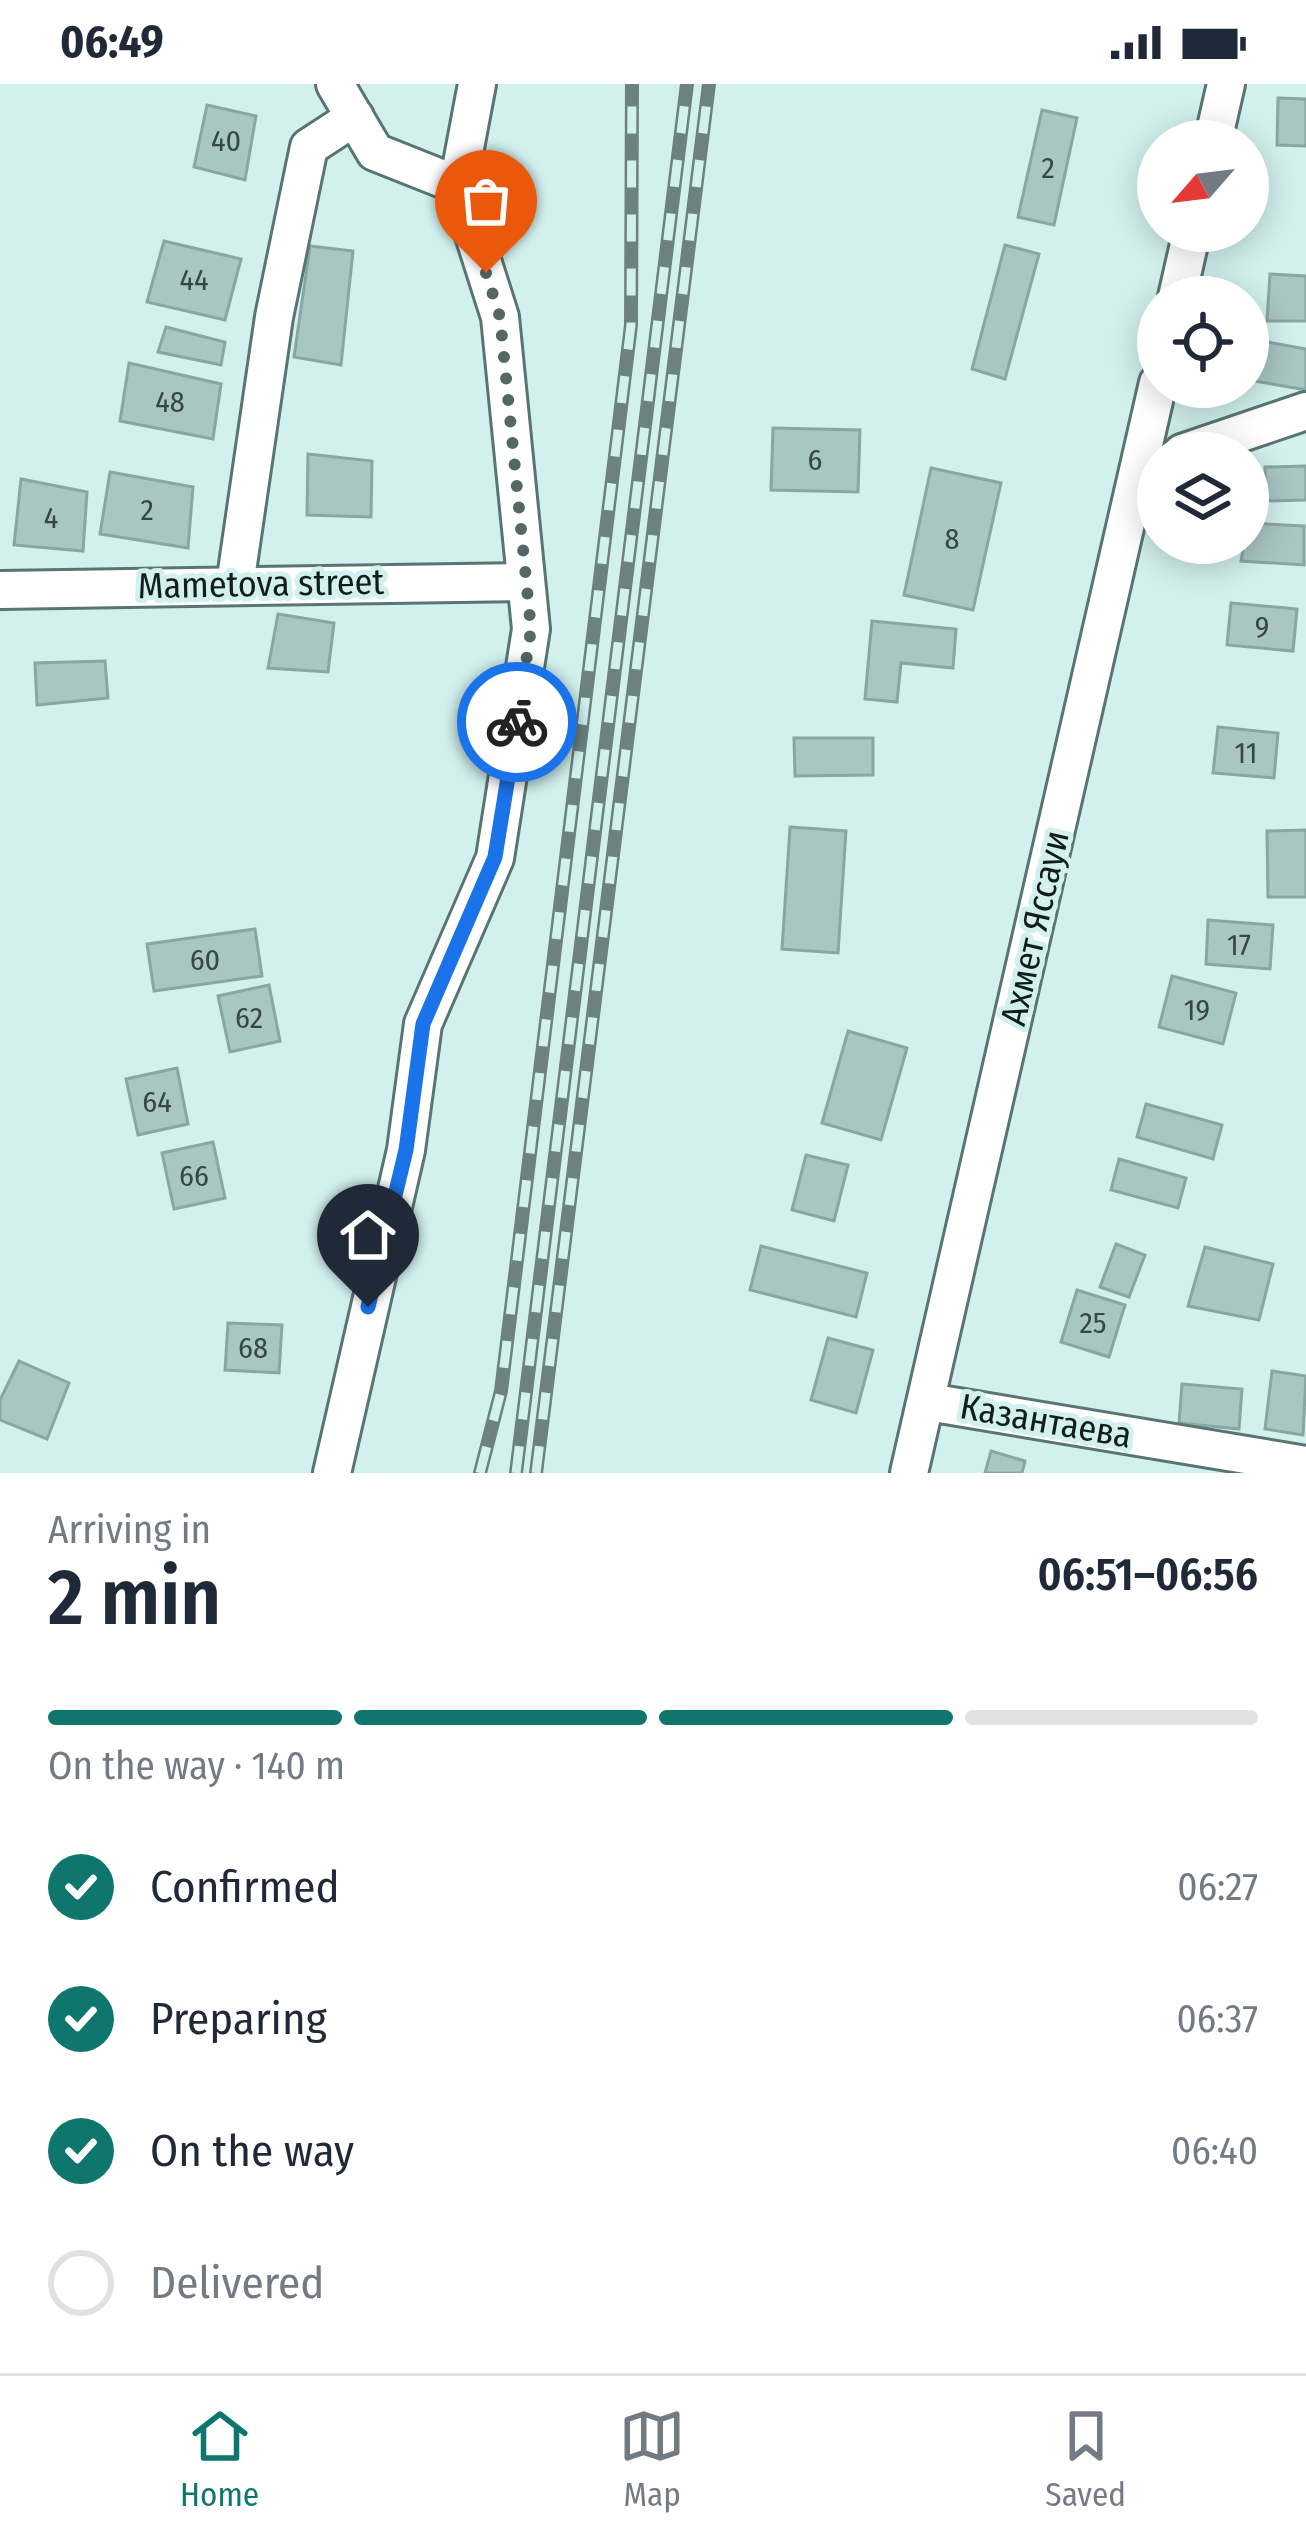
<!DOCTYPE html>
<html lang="en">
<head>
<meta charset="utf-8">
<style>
  body { margin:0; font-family:"Fira Sans Condensed",sans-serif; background:#f2f2f3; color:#1f2937; height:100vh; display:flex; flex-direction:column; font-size:45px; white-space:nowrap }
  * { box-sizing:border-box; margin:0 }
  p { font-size:39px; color:#747a83 }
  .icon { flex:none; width:66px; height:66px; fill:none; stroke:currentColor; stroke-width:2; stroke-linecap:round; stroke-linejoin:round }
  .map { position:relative; height:1389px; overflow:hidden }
  .side { display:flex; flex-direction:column; background:#fff; flex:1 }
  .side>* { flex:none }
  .needle { width:78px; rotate:242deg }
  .fabs { position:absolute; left:1137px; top:36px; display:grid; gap:24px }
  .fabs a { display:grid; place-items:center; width:132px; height:132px; border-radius:50%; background:#fff; box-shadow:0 6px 30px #0003; font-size:60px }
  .pin { position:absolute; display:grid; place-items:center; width:102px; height:102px; color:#fff; margin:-123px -51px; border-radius:50% 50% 50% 0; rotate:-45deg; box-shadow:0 0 12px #0007 }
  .pin .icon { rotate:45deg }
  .courier { position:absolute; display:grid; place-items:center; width:120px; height:120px; margin:-60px; border:9px solid #1a73e8; border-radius:50%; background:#fff; color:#222; box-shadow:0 3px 15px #0007 }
  .summary em { font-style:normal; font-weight:600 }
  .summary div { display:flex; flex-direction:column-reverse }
  .summary { display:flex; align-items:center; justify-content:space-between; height:204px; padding:0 48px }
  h1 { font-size:78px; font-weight:600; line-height:90px }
  .bar { display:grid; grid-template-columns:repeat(4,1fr); gap:18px 12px; align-content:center; height:144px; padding:0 48px }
  .bar i { height:15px; border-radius:9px; background:#e0e1e3 }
  .bar .selected { background:#0f766e }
  .bar p { grid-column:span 4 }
  ol { padding:0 48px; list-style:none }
  li { display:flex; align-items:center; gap:36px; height:132px }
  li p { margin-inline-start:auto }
  li .icon { padding:12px; border-radius:50%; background:#0f766e; color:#fff; stroke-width:4 }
  li:last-child { color:#747a83 }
  li i { width:66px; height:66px; border:6px solid #e0e1e3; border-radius:50% }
  .status { display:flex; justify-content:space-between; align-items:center; height:84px; padding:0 60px; background:#fff; direction:ltr }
  .status svg { height:33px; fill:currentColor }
  .tab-bar { display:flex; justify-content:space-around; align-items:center; height:168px; border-top:3px solid #e0e1e3; background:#fff; font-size:33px; color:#747a83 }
  .tab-bar a { display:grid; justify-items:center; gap:6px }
  .tab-bar .selected { color:#0f766e }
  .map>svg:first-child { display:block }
</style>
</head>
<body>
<div class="status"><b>06:49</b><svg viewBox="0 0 49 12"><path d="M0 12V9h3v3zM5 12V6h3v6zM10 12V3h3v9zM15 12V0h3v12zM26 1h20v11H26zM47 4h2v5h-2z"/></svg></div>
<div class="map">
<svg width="1306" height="1389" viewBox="0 0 1306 1389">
  <rect width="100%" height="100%" fill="#d1f0ee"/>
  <!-- building -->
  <g fill="#a8c6c4" stroke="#89a6a4" stroke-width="3">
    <polygon points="1278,14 1306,15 1306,62 1277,61"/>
    <polygon points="207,21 256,32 245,96 194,83"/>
    <polygon points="1042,26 1077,34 1054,141 1018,133"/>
    <polygon points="164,157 241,175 225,236 147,218"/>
    <polygon points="1005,161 1039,170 1005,295 972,285"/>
    <polygon points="310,162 353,167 341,281 294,273"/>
    <polygon points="1270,190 1306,192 1306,237 1267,237"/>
    <polygon points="166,243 225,258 221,281 158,268"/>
    <polygon points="1262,257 1306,265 1306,306 1255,297"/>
    <polygon points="129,279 221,300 213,355 120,337"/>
    <polygon points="773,344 860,346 858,408 771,406"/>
    <polygon points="308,370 372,377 371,433 307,431"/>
    <polygon points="1306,382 1306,416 1266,417 1265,383"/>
    <polygon points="931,384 1001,399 973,526 904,511"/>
    <polygon points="110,388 193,403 188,464 100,450"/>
    <polygon points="21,395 87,408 83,467 14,461"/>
    <polygon points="1248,439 1304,442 1304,481 1241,477"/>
    <polygon points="1231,519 1297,525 1293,567 1227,561"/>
    <polygon points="278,530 334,539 328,588 268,584"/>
    <polygon points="872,537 956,545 953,584 901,579 897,618 865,615"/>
    <polygon points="105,577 108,614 37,621 35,579"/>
    <polygon points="1218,643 1278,649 1274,694 1213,689"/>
    <polygon points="794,654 873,654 873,691 795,692"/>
    <polygon points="790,743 846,747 838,869 782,865"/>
    <polygon points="1306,746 1306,813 1268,813 1267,747"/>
    <polygon points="1208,836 1273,841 1270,885 1206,880"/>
    <polygon points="255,845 262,892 154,907 147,860"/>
    <polygon points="1172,892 1236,909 1223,960 1159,943"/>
    <polygon points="269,901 280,957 230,968 218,912"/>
    <polygon points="848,947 907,964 881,1056 822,1039"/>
    <polygon points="177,984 188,1040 138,1051 126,995"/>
    <polygon points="1146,1020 1222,1041 1213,1075 1137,1053"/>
    <polygon points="213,1058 225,1114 174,1125 162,1069"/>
    <polygon points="806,1071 848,1081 834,1137 792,1126"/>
    <polygon points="1119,1075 1186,1094 1178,1124 1111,1106"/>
    <polygon points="1116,1160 1145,1171 1129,1213 1100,1203"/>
    <polygon points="761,1162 867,1189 856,1233 750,1206"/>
    <polygon points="1205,1163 1273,1180 1259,1236 1188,1222"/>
    <polygon points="1077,1206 1125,1221 1109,1273 1061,1258"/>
    <polygon points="228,1239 282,1241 279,1289 225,1286"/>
    <polygon points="828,1254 873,1266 856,1329 811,1316"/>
    <polygon points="19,1277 69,1299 47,1355 0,1336 0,1316"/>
    <polygon points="1272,1287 1306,1292 1303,1351 1265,1345"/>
    <polygon points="1182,1300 1242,1305 1239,1345 1179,1339"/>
    <polygon points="991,1367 1025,1377 1022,1389 985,1389"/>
  </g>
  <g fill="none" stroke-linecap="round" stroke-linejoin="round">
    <defs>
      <g id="minor">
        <polyline points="335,0 375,68 458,101"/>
        <polyline points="1213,57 1226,0"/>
        <polyline points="1177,213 1192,147"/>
        <polyline points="1182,369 1306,327"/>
        <polyline points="235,501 274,233 309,63 355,33"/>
        <polyline points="0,506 522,498"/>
        <polyline points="928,1318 1306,1381"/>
        <polyline points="332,1389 406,1066 423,940 495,774 531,545 500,233 458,101 477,0"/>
        <polyline points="909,1389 1158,299"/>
      </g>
    </defs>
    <!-- minor casing -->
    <use href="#minor" stroke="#597573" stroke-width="42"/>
    <!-- minor -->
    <use href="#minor" stroke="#fff" stroke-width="36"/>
    <defs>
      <g id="rail">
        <polyline points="480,1389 501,1307 631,241 632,0"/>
        <polyline points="516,1389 687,0"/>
        <polyline points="536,1389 709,0"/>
      </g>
    </defs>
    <!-- rail casing -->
    <use href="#rail" stroke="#6d8180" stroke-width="14"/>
    <!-- rail -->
    <use href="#rail" stroke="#d1f0ee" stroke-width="9" stroke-dasharray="27" stroke-linecap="butt"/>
  </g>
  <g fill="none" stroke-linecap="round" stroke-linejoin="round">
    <!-- done -->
    <polyline stroke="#546666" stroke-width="12" stroke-dasharray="0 21.6" points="486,189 500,233 531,545 517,638"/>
    <!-- route -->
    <polyline stroke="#1a73e8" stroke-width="15" points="368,1223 406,1066 423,940 495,773 517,638"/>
  </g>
  <g text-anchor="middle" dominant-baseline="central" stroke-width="10" stroke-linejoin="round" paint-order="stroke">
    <!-- number labels -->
    <g font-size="30" fill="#374646">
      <text x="226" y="57">40</text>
      <text x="1048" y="84">2</text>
      <text x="194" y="196">44</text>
      <text x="170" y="318">48</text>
      <text x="815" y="376">6</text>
      <text x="147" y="426">2</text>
      <text x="51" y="434">4</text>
      <text x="952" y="455">8</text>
      <text x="1262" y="543">9</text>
      <text x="1246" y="669">11</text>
      <text x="1239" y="861">17</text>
      <text x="205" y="876">60</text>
      <text x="1197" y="926">19</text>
      <text x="249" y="934">62</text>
      <text x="157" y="1018">64</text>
      <text x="194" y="1092">66</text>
      <text x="1093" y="1239">25</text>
      <text x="253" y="1264">68</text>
    </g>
    <!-- street labels -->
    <g font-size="36" fill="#111c1c" stroke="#d1f0ee">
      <text transform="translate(261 500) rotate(-1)">Mametova street</text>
      <text transform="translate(1035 844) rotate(-77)">Ахмет Яссауи</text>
      <text transform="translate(1046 1337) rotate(10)">Казантаева</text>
    </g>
  </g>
</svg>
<div class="fabs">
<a><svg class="needle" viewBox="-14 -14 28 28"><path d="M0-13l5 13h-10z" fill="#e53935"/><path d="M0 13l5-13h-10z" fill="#747a83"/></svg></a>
<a><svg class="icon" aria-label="locate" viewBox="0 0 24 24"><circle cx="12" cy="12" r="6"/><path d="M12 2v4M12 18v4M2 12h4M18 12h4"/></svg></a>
<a><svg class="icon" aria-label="layers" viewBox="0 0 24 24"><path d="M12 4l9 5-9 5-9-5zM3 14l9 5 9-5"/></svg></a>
</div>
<div class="pin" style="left:486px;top:189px;background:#ea580c"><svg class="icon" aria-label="bag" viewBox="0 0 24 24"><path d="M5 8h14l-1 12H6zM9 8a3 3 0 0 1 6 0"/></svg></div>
<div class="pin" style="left:368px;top:1223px;background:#1f2937"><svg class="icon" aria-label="home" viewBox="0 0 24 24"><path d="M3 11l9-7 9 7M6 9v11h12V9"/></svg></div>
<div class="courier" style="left:517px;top:638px"><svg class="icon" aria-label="bike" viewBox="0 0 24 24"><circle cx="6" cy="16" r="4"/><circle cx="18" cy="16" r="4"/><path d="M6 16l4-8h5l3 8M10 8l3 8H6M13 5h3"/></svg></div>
</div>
<section class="side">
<div class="summary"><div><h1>2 min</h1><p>Arriving in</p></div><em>06:51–06:56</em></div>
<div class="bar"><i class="selected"></i><i class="selected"></i><i class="selected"></i><i></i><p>On the way · 140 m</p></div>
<ol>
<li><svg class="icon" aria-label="check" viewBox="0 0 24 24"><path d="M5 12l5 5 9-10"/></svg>Confirmed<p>06:27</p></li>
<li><svg class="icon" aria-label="check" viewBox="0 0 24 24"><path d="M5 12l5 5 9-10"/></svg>Preparing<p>06:37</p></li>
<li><svg class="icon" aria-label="check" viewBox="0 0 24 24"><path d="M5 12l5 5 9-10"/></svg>On the way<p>06:40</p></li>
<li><i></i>Delivered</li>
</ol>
</section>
<nav class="tab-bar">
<a class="selected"><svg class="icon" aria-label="home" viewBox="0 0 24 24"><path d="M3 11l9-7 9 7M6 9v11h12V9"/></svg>Home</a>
<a><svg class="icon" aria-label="map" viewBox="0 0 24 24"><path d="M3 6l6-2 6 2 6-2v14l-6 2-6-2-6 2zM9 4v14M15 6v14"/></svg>Map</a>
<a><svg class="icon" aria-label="saved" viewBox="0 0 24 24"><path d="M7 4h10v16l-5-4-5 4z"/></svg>Saved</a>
</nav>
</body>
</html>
